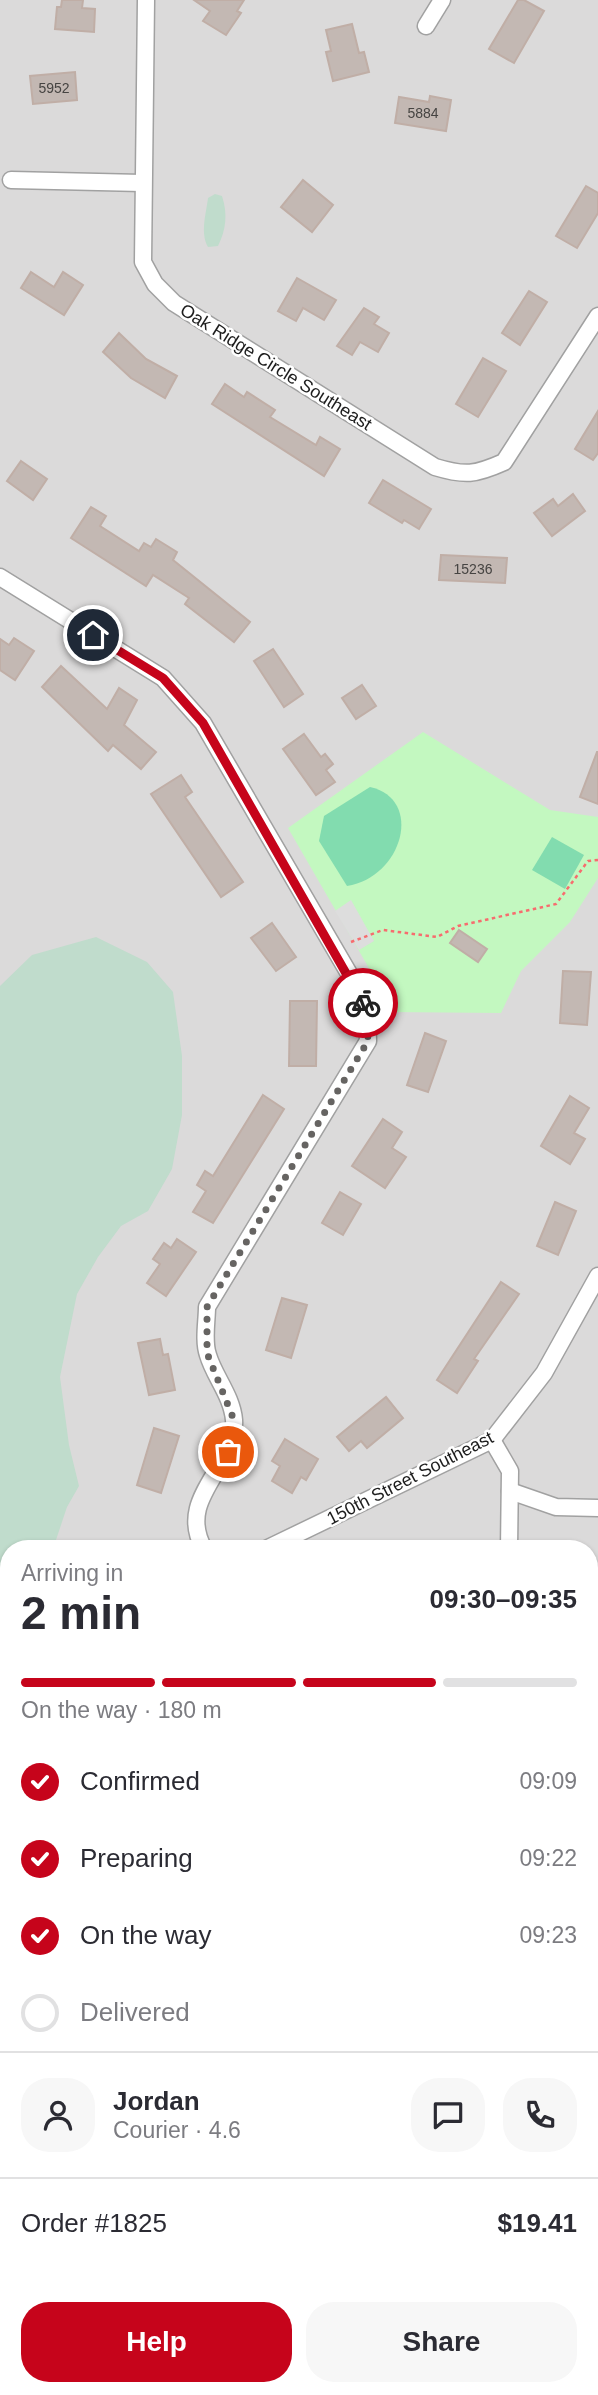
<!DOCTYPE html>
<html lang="en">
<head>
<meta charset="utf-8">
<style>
  body { margin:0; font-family:Helvetica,sans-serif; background:#f7f7f7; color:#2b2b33; height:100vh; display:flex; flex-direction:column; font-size:26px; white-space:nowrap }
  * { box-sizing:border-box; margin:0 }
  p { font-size:23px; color:#7c7c81 }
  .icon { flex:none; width:38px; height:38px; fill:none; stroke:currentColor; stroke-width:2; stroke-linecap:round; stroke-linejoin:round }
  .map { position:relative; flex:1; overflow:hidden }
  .sheet { position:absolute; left:0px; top:1540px; width:598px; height:856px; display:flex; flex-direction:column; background:#fff; border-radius:28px 28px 0 0; box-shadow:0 2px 5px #0004 }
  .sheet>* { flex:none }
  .pin { position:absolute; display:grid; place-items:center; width:60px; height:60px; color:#fff; margin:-30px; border:4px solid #fff; border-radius:50%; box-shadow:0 2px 7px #0007 }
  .courier { position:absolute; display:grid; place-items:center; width:70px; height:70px; margin:-35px; border:5px solid #c6041b; border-radius:50%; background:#fff; color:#222; box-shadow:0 2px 9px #0007 }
  .overview em { font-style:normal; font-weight:800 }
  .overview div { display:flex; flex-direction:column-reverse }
  .overview { display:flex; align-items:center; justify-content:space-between; height:119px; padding:0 21px }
  h1 { font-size:46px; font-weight:800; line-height:52px }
  .bar { display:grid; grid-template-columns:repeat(4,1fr); gap:10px 7px; align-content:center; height:84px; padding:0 21px }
  .bar i { height:9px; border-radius:5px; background:#e1e1e2 }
  .bar .on { background:#c6041b }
  .bar p { grid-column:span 4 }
  .line { display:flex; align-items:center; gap:18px; padding:0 21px; border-top:2px solid #e1e1e2 }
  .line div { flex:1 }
  .round { display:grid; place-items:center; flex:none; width:74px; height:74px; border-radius:28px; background:#f7f7f7 }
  ol { padding:0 21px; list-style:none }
  li { display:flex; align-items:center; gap:21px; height:77px }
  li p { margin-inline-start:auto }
  li .icon { padding:7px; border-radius:50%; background:#c6041b; color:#fff; stroke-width:4 }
  li:last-child { color:#7c7c81 }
  li i { width:38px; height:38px; border:4px solid #e1e1e2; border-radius:50% }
  .primary-button { display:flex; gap:14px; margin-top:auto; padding:14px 21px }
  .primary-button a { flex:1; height:80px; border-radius:28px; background:#c6041b; color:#fff; font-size:28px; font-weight:800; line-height:80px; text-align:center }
  .primary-button a+a { background:#f7f7f7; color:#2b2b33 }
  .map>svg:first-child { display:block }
</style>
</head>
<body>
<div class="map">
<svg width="598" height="2395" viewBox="0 0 598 2395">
  <rect width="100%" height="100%" fill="#eee9e3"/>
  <!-- residential -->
  <polygon fill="#dbdada" points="0,0 598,0 598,2252 590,2253 590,1549 9,1549 9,2387 53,2387 42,2395 0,2395"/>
  <!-- wetland -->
  <g fill="#c0dccc">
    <path d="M 215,194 L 222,196 C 228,214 226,230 218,246 L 208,247 C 200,233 206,214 208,198 Z"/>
    <polygon points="96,937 147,962 173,992 182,1056 182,1115 172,1169 148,1211 121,1226 98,1257 77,1294 60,1377 69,1445 79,1486 67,1507 53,1549 9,1549 9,1722 0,1725 0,986 32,955"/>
  </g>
  <!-- park -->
  <polygon fill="#c3f8c0" points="423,732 550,810 598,817 598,878 570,922 521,971 501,1013 386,1012 381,989 288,828"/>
  <!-- pitch -->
  <g fill="#82dcaf">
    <path d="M 370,787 C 424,799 403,877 347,886 L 319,841 L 324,816 Z"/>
    <polygon points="552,837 584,855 565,889 532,870"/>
  </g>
  <!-- parking -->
  <polygon fill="#ddd" points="351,900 374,941 359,950 335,911"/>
  <!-- water -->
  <polygon fill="#a4d5db" points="598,2248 598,2395 30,2395 34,2387 590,2387 590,2249"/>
  <!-- building -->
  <g fill="#c3b8b3" stroke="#c0aea6" stroke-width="2">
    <polygon points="62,0 83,0 82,8 95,9 94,32 55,29 57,7 61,7"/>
    <polygon points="194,0 244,0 237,11 241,13 226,35 203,21 210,11"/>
    <polygon points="518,0 524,0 544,11 514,63 489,49"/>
    <polygon points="352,24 359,53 364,52 369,72 333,81 326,52 331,51 326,30"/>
    <polygon points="75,72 77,100 33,104 30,76"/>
    <polygon points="430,96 451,100 446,131 395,123 399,97 429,102"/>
    <polygon points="303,180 333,205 312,232 281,207"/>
    <polygon points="586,186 598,193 598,213 577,248 556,236"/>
    <polygon points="31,272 54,287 63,272 83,285 64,315 21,288"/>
    <polygon points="297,278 336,300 324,320 303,308 296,321 278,311"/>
    <polygon points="529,291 547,302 520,345 502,333"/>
    <polygon points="364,308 379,317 374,324 389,333 378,352 360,342 352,355 337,346"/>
    <polygon points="119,333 146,359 177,376 165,398 131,378 103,352"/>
    <polygon points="483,358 506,371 478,417 456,404"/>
    <polygon points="225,384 244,397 247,392 275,410 270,417 316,445 320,437 340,449 324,476 212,404"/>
    <polygon points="598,411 598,453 593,460 575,449"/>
    <polygon points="21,461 47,479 33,500 7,481"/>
    <polygon points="383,480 431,509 419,529 404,520 402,523 369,503"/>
    <polygon points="573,494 585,511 552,536 534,513 553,499 558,506"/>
    <polygon points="91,507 106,516 100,526 139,551 144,543 151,547 156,539 177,552 173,560 250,622 234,642 185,604 189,598 153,575 146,586 71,538"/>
    <polygon points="441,555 507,558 505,583 439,580"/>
    <polygon points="14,638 34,651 15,680 0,670 0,639 9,645"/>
    <polygon points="273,649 303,694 284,707 254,661"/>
    <polygon points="61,666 107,709 119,688 137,700 124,725 156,752 141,769 113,745 108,751 42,687"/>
    <polygon points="362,685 376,706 356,719 342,698"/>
    <polygon points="304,734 321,757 325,754 333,764 326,770 335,782 316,795 283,749"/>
    <polygon points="597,752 598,752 598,804 580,797"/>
    <polygon points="181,775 192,792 185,797 243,882 221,897 151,794"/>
    <polygon points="272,923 296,957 276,971 251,938"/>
    <polygon points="459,930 487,949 478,962 450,943"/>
    <polygon points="563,971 591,972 587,1025 560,1023"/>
    <polygon points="290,1001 317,1001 316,1066 289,1066"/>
    <polygon points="425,1033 446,1041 428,1092 407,1085"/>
    <polygon points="263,1095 284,1109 213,1223 193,1212 206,1191 197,1185 205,1171 213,1176"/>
    <polygon points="570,1096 589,1108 574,1133 585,1139 570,1164 541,1146"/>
    <polygon points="383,1119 402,1132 392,1148 406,1157 385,1188 352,1166"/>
    <polygon points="340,1192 361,1204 343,1235 322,1223"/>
    <polygon points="555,1202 576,1211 558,1255 537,1246"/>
    <polygon points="177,1239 196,1252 166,1296 147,1283 160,1264 153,1259 164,1243 171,1248"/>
    <polygon points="501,1282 519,1294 474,1359 478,1361 457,1393 437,1380"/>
    <polygon points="282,1298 307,1305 291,1358 266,1350"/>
    <polygon points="160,1339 163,1355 168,1354 175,1390 149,1395 138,1343"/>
    <polygon points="386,1397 403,1418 367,1448 361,1441 349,1451 337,1437"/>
    <polygon points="154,1428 179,1436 161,1493 137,1485"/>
    <polygon points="285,1439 318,1459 306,1480 301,1477 292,1493 272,1481 280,1466 272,1461"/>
  </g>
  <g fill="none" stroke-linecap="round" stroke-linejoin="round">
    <defs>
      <g id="minor">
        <path d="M 146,0 L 143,262 L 155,284 L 174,303 L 435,467 C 465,476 475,475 504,462 L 598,316"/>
        <polyline points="426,26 442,0"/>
        <polyline points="11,180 142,183"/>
        <path d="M 0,577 L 163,678 L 203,723 L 358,989 L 367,1013 L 368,1041 L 207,1307 C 207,1321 203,1341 208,1355 C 214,1376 232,1396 234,1420 C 237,1468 175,1497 204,1549"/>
        <polyline points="492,1440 510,1471 509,1549"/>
        <polyline points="510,1491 556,1507 598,1508"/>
        <polyline points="266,1549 492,1440 544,1373 598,1276"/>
        <polyline points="0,1861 9,1846"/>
        <polyline points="590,1949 598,1953"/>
      </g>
    </defs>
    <!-- minor casing -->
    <use href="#minor" stroke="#a1a1a1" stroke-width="19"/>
    <!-- path -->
    <polyline stroke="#f76c6e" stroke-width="2.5" stroke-dasharray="3.5 3.5" stroke-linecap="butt" points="351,942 383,930 437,937 458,926 556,904 588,861 598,860"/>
    <!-- minor -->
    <use href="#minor" stroke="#fff" stroke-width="16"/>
  </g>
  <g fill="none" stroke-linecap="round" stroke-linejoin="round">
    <!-- done -->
    <polyline stroke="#666462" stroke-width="7" stroke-dasharray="0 12.6" points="228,1452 234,1420 207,1353 207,1307 368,1041 367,1013 363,1003"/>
    <!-- route -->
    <polyline stroke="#c6041b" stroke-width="9" points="93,635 163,678 203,723 363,1003"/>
  </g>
  <g text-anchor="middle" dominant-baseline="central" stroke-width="5" stroke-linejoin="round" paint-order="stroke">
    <!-- number labels -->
    <g font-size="14" fill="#464442">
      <text x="54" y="88">5952</text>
      <text x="423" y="113">5884</text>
      <text x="473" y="569">15236</text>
    </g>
    <!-- street labels -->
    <g font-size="18" fill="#1d1d1d" stroke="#fff">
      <text transform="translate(276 367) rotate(32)">Oak Ridge Circle Southeast</text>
      <text transform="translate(410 1478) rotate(-27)">150th Street Southeast</text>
    </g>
  </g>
</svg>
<div class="pin" style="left:228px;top:1452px;background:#ea580c"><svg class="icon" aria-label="bag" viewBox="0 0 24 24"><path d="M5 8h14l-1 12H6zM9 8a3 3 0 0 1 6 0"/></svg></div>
<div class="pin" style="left:93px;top:635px;background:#1f2937"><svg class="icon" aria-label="home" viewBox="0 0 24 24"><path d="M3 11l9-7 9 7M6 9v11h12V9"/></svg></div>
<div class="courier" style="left:363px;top:1003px"><svg class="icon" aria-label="bike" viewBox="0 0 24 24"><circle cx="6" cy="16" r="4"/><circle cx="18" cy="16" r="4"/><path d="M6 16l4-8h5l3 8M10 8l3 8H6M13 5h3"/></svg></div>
<section class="sheet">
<div class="overview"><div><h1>2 min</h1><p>Arriving in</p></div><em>09:30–09:35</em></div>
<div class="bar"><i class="on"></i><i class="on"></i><i class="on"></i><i></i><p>On the way · 180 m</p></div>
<ol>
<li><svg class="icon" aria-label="check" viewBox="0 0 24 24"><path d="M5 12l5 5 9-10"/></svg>Confirmed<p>09:09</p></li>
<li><svg class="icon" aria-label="check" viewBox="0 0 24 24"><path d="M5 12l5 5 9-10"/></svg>Preparing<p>09:22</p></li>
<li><svg class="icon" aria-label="check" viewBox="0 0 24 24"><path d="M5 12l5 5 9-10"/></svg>On the way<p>09:23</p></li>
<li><i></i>Delivered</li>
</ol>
<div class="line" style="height:126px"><a class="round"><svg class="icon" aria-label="person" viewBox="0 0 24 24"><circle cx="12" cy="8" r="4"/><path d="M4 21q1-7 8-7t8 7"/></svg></a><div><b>Jordan</b><p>Courier · 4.6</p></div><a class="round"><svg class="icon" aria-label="chat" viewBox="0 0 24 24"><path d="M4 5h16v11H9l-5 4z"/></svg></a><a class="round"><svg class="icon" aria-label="phone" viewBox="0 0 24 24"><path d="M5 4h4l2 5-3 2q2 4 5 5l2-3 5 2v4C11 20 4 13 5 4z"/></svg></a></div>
<div class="line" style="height:91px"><div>Order #1825</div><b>$19.41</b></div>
<div class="primary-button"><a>Help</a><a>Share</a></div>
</section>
</div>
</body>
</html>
